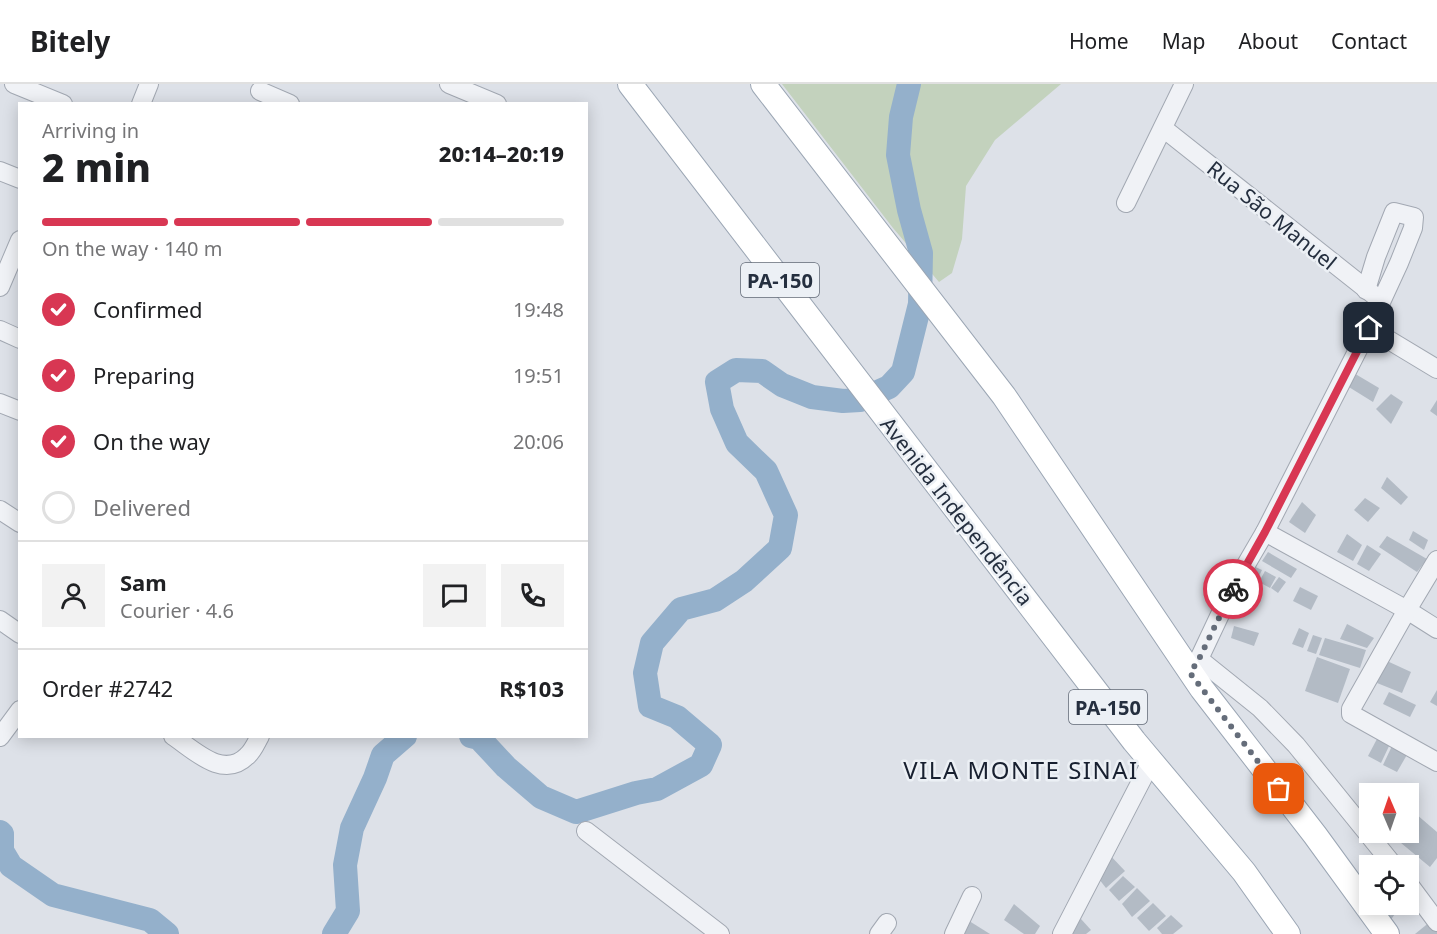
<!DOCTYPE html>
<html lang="en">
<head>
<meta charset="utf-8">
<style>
  body { margin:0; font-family:"Noto Sans",sans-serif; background:#f2f2f2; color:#202124; height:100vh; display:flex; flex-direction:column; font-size:22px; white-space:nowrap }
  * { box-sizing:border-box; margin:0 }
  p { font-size:20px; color:#757577 }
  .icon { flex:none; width:33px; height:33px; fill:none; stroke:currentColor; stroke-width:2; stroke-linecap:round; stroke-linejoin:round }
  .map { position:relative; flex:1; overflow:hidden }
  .drawer { position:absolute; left:18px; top:18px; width:570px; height:636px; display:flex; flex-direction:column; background:#fff; border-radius:0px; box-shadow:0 3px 15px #0003 }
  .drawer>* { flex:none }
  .needle { width:39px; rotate:358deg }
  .buttons { position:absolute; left:1359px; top:699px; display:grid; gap:12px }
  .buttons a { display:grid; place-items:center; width:60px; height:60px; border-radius:0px; background:#fff; box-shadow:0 3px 15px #0003; font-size:30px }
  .pin { position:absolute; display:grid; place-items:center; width:51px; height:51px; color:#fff; margin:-26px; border-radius:12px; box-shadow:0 3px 9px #0006 }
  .courier { position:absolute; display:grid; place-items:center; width:60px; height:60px; margin:-30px; border:4px solid #d83753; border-radius:50%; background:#fff; color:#222; box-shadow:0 2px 8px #0007 }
  .head em { font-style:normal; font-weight:800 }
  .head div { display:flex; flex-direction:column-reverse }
  .head { display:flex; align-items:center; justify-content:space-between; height:102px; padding:0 24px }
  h1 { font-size:39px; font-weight:800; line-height:45px }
  .bar { display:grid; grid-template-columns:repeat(4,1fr); gap:9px 6px; align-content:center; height:72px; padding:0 24px }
  .bar i { height:8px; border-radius:4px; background:#e0e0e0 }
  .bar .current { background:#d83753 }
  .bar p { grid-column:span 4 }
  .line { display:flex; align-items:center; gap:15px; padding:0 24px; border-top:2px solid #e0e0e0 }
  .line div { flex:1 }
  .round { display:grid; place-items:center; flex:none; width:63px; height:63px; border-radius:0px; background:#f2f2f2 }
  ol { padding:0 24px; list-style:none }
  li { display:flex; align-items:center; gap:18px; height:66px }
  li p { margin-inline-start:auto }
  li .icon { padding:6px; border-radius:50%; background:#d83753; color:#fff; stroke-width:4 }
  li:last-child { color:#757577 }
  li i { width:33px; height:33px; border:3px solid #e0e0e0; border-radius:50% }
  header { display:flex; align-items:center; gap:36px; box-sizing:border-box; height:84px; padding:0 30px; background:#fff; border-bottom:2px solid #e0e0e0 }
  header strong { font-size:28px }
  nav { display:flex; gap:33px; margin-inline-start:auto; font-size:21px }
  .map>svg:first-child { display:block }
</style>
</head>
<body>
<header>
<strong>Bitely</strong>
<nav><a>Home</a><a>Map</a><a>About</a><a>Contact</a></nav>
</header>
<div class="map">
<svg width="1437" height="850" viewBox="0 0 1437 850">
  <rect width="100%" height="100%" fill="#dde1e8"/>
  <!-- green -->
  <polygon fill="#c3d2bd" points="782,0 1061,0 995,56 966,102 962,155 952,189 939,198 893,144"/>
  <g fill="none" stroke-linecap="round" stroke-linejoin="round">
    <!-- river -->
    <g stroke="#94b0cb" stroke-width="24">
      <polyline points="471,652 479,654 506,683 541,713 576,728 636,709 657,705 701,681 710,661 677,633 650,622 645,589 652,559 681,525 715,516 744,497 780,464 786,431 766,387 737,359 722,325 717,298 736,286 762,287 782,301 812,313 843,317 860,316 889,303 903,288 920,220 921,169 909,126 898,71 901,33 909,0"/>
      <polyline points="0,748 2,750 2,767 11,782 53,811 150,836 167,850"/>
      <polyline points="334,850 348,827 345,781 352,744 375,694 383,671 405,652"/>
    </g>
  </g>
  <!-- building -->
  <g fill="#b3bbc5">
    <polygon points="1352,288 1379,304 1373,318 1344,300"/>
    <polygon points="1391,310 1403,318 1391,340 1376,325"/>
    <polygon points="1437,316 1437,332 1430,327"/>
    <polygon points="1387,393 1408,413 1401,421 1381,404"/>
    <polygon points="1365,414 1380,424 1368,438 1354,426"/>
    <polygon points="1302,418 1316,431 1305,449 1289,438"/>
    <polygon points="1413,447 1428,456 1424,466 1409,456"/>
    <polygon points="1347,450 1362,461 1353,477 1337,468"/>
    <polygon points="1387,452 1427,475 1417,488 1379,463"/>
    <polygon points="1367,461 1381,470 1369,487 1357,480"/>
    <polygon points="1268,468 1297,485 1291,494 1262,477"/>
    <polygon points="1249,480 1262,486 1256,498 1244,492"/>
    <polygon points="1265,487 1276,493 1270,504 1259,498"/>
    <polygon points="1279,493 1286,498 1278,509 1271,504"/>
    <polygon points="1300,503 1318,512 1311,526 1293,517"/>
    <polygon points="1347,540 1374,554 1367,564 1340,555"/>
    <polygon points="1234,542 1259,549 1254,562 1231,554"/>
    <polygon points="1299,544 1309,549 1303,564 1292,560"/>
    <polygon points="1313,551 1322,554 1316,570 1307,567"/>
    <polygon points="1325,554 1366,566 1360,584 1319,571"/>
    <polygon points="1317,573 1350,585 1338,619 1305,607"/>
    <polygon points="1387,577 1411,588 1402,609 1377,599"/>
    <polygon points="1437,606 1437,622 1430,618"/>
    <polygon points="1389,608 1416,621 1410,633 1383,620"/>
    <polygon points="1378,653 1390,660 1381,679 1368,672"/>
    <polygon points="1392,662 1408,669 1397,688 1383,681"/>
    <polygon points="1416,730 1437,748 1437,774 1430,783 1395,754 1400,748 1408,748 1408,739"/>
    <polygon points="1107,768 1125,787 1106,804 1095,790"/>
    <polygon points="1123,792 1135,803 1119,817 1109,806"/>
    <polygon points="1137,804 1150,817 1132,833 1122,820"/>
    <polygon points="1153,819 1166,832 1149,847 1137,834"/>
    <polygon points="1014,820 1040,842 1035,850 1024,850 1004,836"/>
    <polygon points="1378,820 1402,820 1390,837"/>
    <polygon points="1171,831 1183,842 1173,850 1162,850 1157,844"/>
    <polygon points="966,835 990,850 963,850"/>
    <polygon points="1081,835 1091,846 1086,850 1072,850 1068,845"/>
    <polygon points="1431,837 1437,846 1437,850 1415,850"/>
  </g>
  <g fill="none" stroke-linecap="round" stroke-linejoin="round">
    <defs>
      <g id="minor">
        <polyline points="14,0 63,20"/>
        <polyline points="449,0 497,20"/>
        <polyline points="260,7 290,20"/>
        <polyline points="141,20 149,0"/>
        <polyline points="1163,44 1375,212"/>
        <polyline points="0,87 20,95"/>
        <polyline points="1126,119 1184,0"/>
        <polyline points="0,203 20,156"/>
        <polyline points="1369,244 1437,285"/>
        <polyline points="0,246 20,255"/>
        <polyline points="0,319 20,327"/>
        <polyline points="0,426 20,439"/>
        <polyline points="1265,448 1407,526 1437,545"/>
        <polyline points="1437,476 1407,526 1351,625 1351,630 1437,678"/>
        <polyline points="0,536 20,550"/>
        <polyline points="1199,575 1260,624 1296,661 1394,782"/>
        <polyline points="1190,589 1199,575 1233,503 1265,448 1369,244 1399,179 1413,144 1414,133 1394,128 1376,173 1366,206"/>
        <path d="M 173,652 C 194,666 223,696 247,672 C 253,667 256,659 260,652"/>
        <polyline points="0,653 20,626"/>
        <polyline points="586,747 720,850"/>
        <polyline points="1408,799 1437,838"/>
        <polyline points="879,850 887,839"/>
        <polyline points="954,850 972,812"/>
        <polyline points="1062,850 1151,678"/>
      </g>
      <g id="major">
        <polyline points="630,0 1134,657 1244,788 1288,850"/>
        <polyline points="763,0 1004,312 1202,605 1315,751 1387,850"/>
      </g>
    </defs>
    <!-- minor casing -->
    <use href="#minor" stroke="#a2a8b2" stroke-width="20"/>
    <!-- major casing -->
    <use href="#major" stroke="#9ba6b4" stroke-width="26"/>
    <!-- minor -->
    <use href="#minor" stroke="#f0f2f6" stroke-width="18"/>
    <!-- major -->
    <use href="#major" stroke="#fff" stroke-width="24"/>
  </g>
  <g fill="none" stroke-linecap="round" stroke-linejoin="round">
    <!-- done -->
    <polyline stroke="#656d7a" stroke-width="6" stroke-dasharray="0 10.8" points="1233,505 1199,575 1190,589 1279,705"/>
    <!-- route -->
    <polyline stroke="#d83753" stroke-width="8" points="1233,505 1265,448 1369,244"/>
  </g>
  <g text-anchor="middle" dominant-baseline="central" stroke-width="5" stroke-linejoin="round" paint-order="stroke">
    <!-- shield labels -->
    <g fill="#ecf0f5" stroke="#616976" stroke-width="1.5">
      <rect x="741" y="179" width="78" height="34" rx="4.5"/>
      <rect x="1069" y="606" width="78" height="34" rx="4.5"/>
    </g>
    <g font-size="20" font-weight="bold" fill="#252f3f">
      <text x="780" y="196">PA-150</text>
      <text x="1108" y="623">PA-150</text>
    </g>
    <!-- street labels -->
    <g font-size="21" fill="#252f3f" stroke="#ecf0f5">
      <text transform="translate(1272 131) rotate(39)">Rua São Manuel</text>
      <text transform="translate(957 427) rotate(52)">Avenida Independência</text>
    </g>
    <!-- quarter labels -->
    <g font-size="24" letter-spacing="1.5" fill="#182030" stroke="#ecf0f5">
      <text x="1021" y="685">VILA MONTE SINAI</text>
    </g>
  </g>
</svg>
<div class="buttons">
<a><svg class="needle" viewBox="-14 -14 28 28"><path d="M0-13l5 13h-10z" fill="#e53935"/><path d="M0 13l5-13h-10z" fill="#757577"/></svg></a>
<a><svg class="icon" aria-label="locate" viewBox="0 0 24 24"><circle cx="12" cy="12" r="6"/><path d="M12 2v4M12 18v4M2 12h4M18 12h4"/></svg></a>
</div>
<div class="pin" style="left:1279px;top:705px;background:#ea580c"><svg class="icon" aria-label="bag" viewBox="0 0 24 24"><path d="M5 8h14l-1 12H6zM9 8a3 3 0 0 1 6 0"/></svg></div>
<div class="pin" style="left:1369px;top:244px;background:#1f2937"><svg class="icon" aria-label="home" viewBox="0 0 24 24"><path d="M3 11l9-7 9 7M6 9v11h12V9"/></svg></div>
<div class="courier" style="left:1233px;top:505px"><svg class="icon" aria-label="bike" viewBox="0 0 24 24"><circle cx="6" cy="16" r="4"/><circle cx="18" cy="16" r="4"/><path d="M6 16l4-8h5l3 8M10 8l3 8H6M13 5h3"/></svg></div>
<section class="drawer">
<div class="head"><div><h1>2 min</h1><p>Arriving in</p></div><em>20:14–20:19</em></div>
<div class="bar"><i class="current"></i><i class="current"></i><i class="current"></i><i></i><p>On the way · 140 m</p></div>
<ol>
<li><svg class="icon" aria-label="check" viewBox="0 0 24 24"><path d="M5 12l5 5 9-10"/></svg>Confirmed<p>19:48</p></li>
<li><svg class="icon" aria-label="check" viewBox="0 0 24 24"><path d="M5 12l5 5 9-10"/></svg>Preparing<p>19:51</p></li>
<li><svg class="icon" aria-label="check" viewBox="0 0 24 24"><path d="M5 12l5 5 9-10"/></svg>On the way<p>20:06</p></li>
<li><i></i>Delivered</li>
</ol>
<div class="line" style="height:108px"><a class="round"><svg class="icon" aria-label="person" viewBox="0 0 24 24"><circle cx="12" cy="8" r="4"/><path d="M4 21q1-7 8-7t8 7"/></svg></a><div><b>Sam</b><p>Courier · 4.6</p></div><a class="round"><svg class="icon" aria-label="chat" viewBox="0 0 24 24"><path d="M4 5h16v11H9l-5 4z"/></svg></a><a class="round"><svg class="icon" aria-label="phone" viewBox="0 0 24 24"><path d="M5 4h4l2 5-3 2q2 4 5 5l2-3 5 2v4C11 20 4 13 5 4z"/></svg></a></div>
<div class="line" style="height:78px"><div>Order #2742</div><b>R$103</b></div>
</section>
</div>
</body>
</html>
